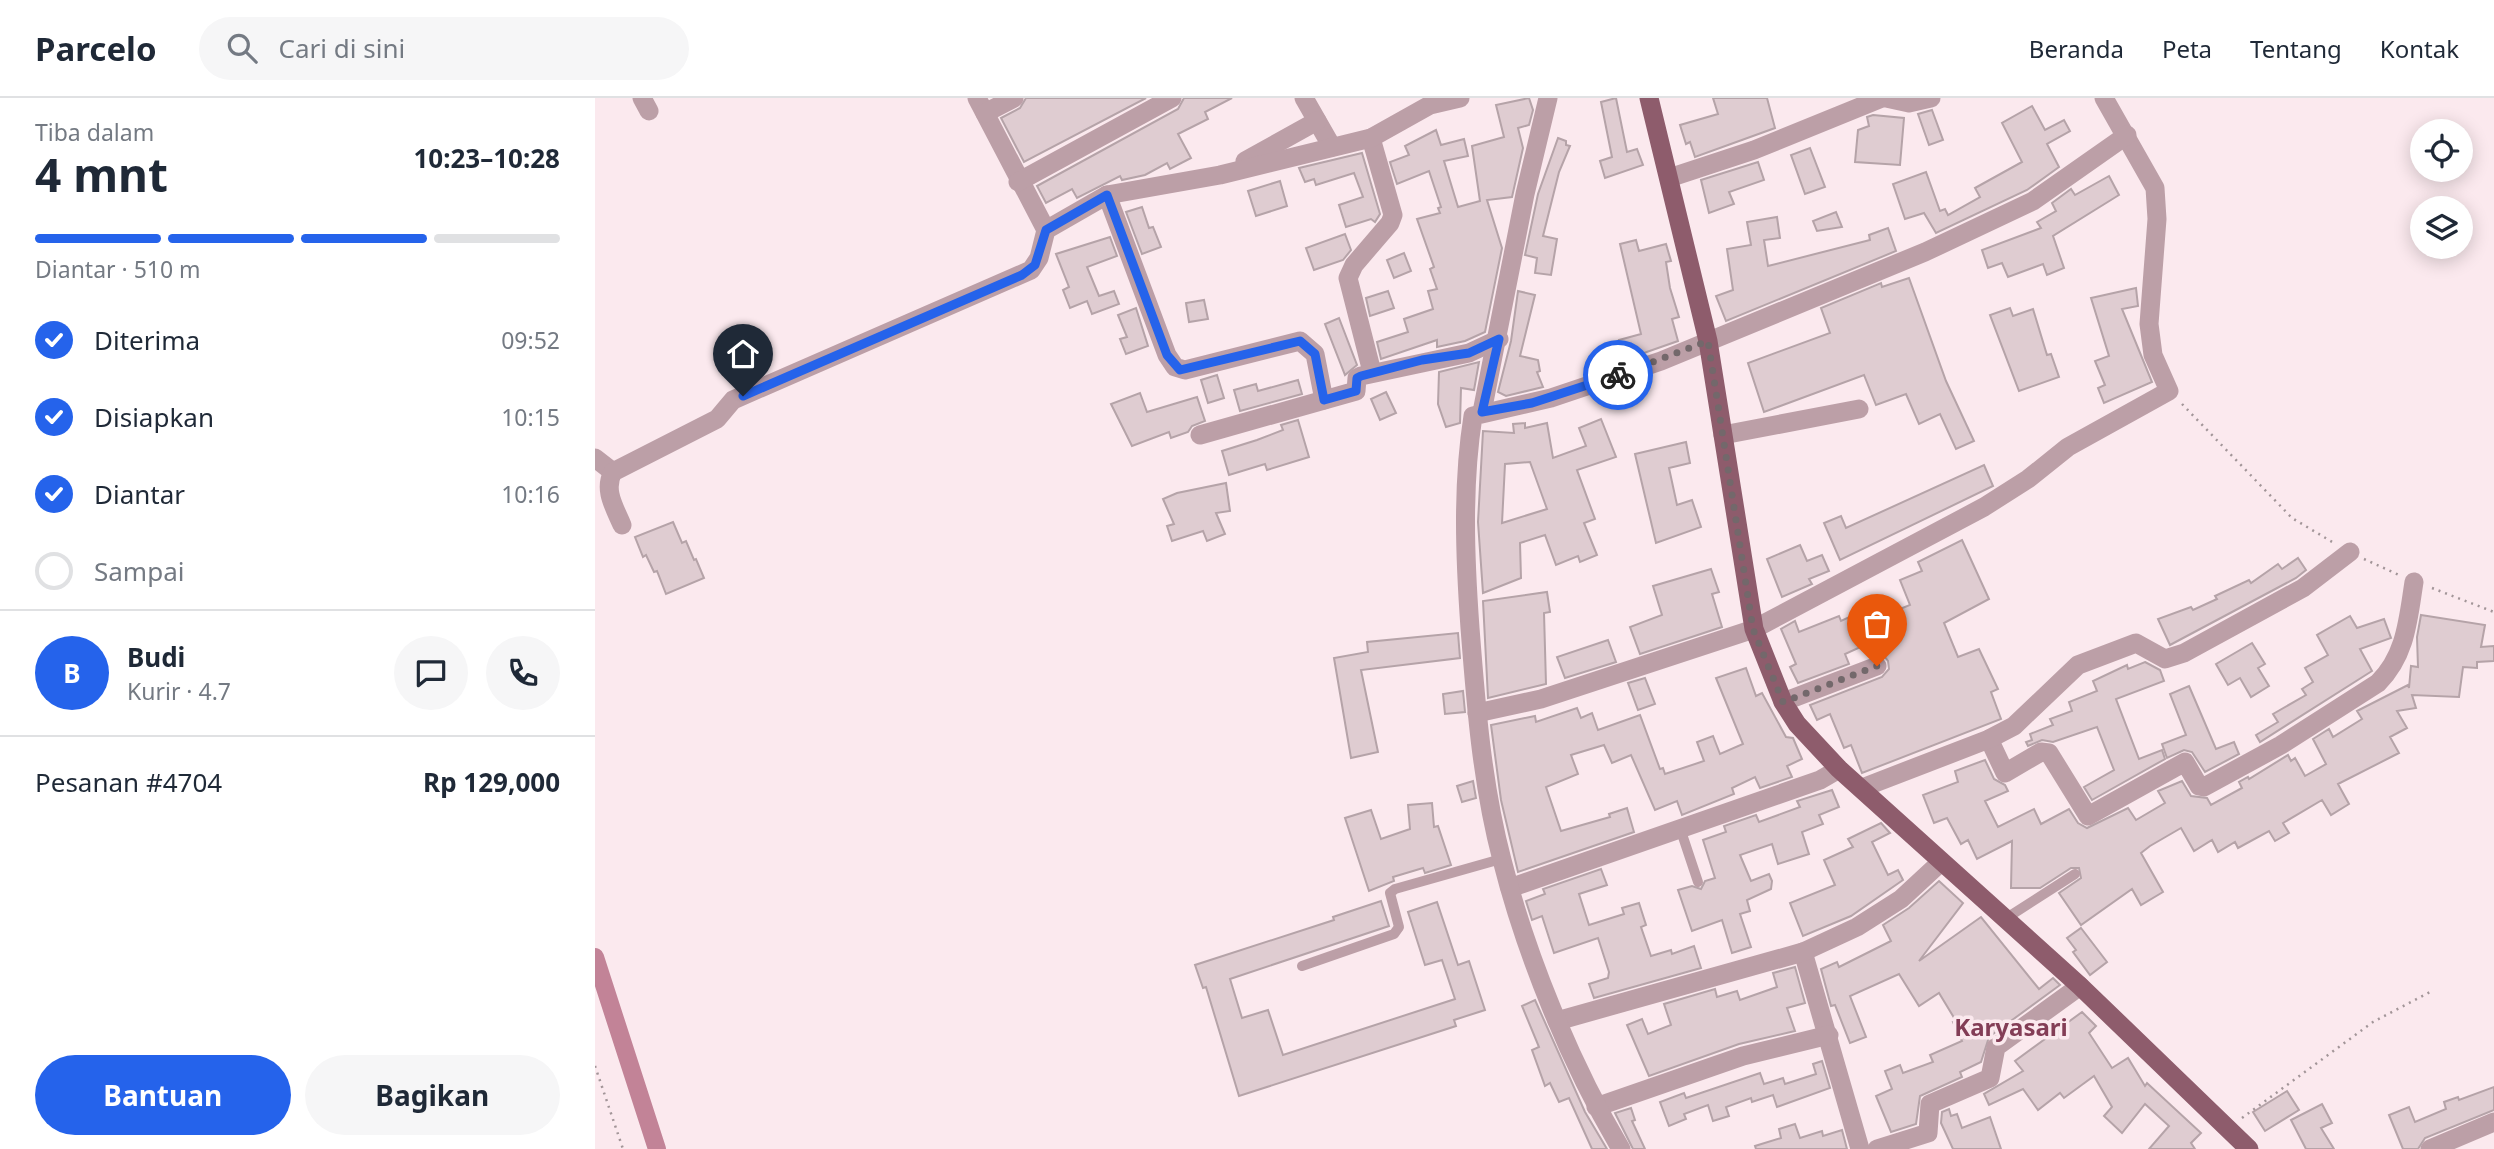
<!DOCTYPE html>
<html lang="id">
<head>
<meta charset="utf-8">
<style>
  body { margin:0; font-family:"Noto Sans",sans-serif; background:#f6f6f7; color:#1f2937; height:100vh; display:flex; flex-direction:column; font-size:26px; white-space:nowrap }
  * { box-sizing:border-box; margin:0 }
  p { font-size:23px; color:#747a83 }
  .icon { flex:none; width:38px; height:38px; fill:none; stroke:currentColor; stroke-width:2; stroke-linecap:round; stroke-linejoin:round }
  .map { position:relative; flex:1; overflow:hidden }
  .side { display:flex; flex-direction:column; background:#fff; width:595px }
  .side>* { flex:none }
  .fabs { position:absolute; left:1815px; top:21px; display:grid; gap:14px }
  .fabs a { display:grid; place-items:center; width:63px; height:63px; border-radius:50%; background:#fff; box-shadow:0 4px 18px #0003; font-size:35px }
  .pin { position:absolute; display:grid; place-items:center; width:60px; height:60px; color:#fff; margin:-72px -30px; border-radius:50% 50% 50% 0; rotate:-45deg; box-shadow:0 0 7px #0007 }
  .pin .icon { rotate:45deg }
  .courier { position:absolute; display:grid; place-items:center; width:70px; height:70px; margin:-35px; border:5px solid #2563eb; border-radius:50%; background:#fff; color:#222; box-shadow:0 2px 9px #0007 }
  .summary em { font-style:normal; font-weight:700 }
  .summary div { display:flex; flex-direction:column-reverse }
  .summary { display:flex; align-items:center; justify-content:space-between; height:119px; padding:0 35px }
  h1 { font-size:46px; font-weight:700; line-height:52px }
  .bar { display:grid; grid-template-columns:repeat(4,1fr); gap:10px 7px; align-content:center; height:84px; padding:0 35px }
  .bar i { height:9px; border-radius:5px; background:#e0e1e3 }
  .bar .active { background:#2563eb }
  .bar p { grid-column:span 4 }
  .line { display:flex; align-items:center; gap:18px; padding:0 35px; border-top:2px solid #e0e1e3 }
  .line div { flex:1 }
  .round { display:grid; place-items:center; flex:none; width:74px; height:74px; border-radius:37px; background:#f6f6f7 }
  ol { padding:0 35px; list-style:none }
  li { display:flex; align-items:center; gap:21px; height:77px }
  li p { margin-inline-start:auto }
  li .icon { padding:7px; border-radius:50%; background:#2563eb; color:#fff; stroke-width:4 }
  li:last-child { color:#747a83 }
  li i { width:38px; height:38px; border:4px solid #e0e1e3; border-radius:50% }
  .cta { display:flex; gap:14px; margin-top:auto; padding:14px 35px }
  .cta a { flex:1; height:80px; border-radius:42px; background:#2563eb; color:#fff; font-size:28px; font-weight:700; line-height:80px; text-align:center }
  .cta a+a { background:#f6f6f7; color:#1f2937 }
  header { display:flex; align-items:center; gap:42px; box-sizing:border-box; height:98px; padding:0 35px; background:#fff; border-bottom:2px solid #e0e1e3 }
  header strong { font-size:33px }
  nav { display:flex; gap:38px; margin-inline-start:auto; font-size:24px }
  .search { width:490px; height:63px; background:#f6f6f7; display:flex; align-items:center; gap:18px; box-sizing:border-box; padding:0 24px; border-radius:38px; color:#747a83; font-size:26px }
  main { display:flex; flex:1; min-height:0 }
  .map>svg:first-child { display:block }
</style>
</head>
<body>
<header>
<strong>Parcelo</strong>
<div class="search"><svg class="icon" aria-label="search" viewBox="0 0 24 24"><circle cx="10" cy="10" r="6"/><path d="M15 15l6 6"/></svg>Cari di sini</div>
<nav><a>Beranda</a><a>Peta</a><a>Tentang</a><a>Kontak</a></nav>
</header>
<main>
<section class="side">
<div class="summary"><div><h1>4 mnt</h1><p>Tiba dalam</p></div><em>10:23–10:28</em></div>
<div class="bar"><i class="active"></i><i class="active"></i><i class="active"></i><i></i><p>Diantar · 510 m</p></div>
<ol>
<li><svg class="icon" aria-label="check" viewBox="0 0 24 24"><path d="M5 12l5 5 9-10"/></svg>Diterima<p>09:52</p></li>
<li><svg class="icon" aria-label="check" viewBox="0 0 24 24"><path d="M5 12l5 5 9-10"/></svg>Disiapkan<p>10:15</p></li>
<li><svg class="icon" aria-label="check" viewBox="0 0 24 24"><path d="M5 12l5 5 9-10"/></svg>Diantar<p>10:16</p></li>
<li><i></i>Sampai</li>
</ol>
<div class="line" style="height:126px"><b class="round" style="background:#2563eb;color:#fff">B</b><div><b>Budi</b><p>Kurir · 4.7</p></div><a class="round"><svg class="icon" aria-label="chat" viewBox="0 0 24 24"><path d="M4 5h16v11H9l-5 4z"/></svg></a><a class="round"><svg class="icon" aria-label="phone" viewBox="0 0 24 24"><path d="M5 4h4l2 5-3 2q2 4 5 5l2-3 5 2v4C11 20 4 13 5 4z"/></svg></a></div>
<div class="line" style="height:91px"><div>Pesanan #4704</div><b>Rp 129,000</b></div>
<div class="cta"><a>Bantuan</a><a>Bagikan</a></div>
</section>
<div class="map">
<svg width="1899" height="1051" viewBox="0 0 1899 1051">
  <rect width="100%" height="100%" fill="#fbe9ee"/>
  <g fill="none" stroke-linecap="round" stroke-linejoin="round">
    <!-- canal -->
    <polyline stroke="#c28397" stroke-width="18" points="0,859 62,1051"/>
  </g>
  <!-- building -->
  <g fill="#dfccd1" stroke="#b5a3a8" stroke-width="2" fill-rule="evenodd">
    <polygon points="431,0 551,0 429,64 406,20 425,10"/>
    <polygon points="589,0 637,0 610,14 613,21 583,36 596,60 575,71 572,65 550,77 527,82 525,78 482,100 477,91 451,105 442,88 583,11"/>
    <polygon points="934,0 938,12 934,27 923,30 928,50 917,99 892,102 907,150 890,234 870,243 842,249 842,242 786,261 782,244 813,234 809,221 838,211 833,193 842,191 835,171 839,169 822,121 845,115 843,110 846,109 834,73 802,86 795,64 814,57 810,48 841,32 846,47 869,41 873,58 849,63 863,109 885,103 877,48 909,39 901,7"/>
    <polygon points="1021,0 1032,54 1042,51 1048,67 1010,80 1005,63 1017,59 1006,4"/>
    <polygon points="1118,0 1172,0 1180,30 1100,59 1095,44 1091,46 1085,27 1123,16"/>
    <polygon points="1437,8 1450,32 1469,22 1475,33 1452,46 1464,69 1432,92 1341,135 1329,115 1310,121 1298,86 1331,74 1345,113 1350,111 1353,117 1385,99 1380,90 1427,64 1407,25"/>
    <polygon points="1337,12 1348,42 1334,47 1323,16"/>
    <polygon points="1278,17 1309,20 1305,67 1260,64 1263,32 1274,28 1272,19"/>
    <polygon points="963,40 971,43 971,47 975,48 964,74 948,138 962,141 956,177 940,175 942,160 930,157 943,96"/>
    <polygon points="1215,50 1230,89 1210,96 1196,57"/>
    <polygon points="767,55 785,116 780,124 776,121 751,129 744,107 768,99 759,75 721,87 719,81 710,84 704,70"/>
    <polygon points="1163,64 1169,82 1134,94 1139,106 1114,115 1106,82"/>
    <polygon points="1514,78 1524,97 1458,138 1469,170 1452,177 1448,166 1413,179 1407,165 1393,170 1387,152 1446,130 1442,124 1461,113 1457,105 1476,91 1480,97"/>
    <polygon points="685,83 692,108 661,118 653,93"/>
    <polygon points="547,109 554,130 558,129 566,149 547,156 531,114"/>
    <polygon points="1241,114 1247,129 1222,133 1218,123"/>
    <polygon points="1182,119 1185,140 1169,142 1173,168 1275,142 1274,137 1293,130 1301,153 1131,223 1121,198 1138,192 1132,151 1156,147 1152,124"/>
    <polygon points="750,136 756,152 748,162 719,172 711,150"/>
    <polygon points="515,139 522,158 492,169 504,198 519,193 524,206 497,216 492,203 475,210 468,192 474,189 461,156"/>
    <polygon points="1041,142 1044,153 1071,146 1076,163 1071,164 1075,190 1084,219 1077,221 1083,243 1029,262 1024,242 1046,236 1025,146"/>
    <polygon points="809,155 816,173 799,180 792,162"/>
    <polygon points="1314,180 1351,283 1379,343 1361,351 1345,316 1324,326 1311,296 1281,307 1269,277 1169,314 1153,265 1235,235 1226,210 1286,185 1287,189"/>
    <polygon points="1541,190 1543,208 1527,211 1557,284 1509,305 1503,290 1510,287 1500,263 1514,258 1496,200"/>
    <polygon points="793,193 799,210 775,218 771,200"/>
    <polygon points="923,193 940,197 925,258 943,262 945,273 942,274 948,289 911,298 903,294 916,243"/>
    <polygon points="609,202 613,221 594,224 591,205"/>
    <polygon points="541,210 553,248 531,256 525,241 532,239 523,217"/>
    <polygon points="1415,210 1418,218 1438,211 1452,257 1456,256 1464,279 1424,293 1395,217"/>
    <polygon points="744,220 762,267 750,277 730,226"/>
    <polygon points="884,264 879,292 866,290 865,325 851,329 843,306 844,274"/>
    <polygon points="622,277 629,300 613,305 606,282"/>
    <polygon points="703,282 707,296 645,313 639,292 661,286 663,293"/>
    <polygon points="791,294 801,315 785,322 776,301"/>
    <polygon points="545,295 552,314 602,299 610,323 597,328 593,334 576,340 574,334 537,348 516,306"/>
    <path d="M 1006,321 L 1021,359 L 982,372 L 1000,421 L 989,425 L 1002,457 L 985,464 L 983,458 L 961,467 L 950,437 L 925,445 L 926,480 L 888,495 L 883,424 L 888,333 L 919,335 L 918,326 L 930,325 L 930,330 L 952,325 L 958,360 L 991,348 L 984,330 ZM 935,364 L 952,411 L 907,425 L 910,366 Z"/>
    <polygon points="703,322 714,359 672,372 670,366 634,377 627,353 662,342 688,332 686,327"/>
    <polygon points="1091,344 1095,365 1074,370 1082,407 1097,402 1106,429 1061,445 1040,356"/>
    <polygon points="1389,367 1398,388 1245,462 1229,425 1246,418 1251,430"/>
    <polygon points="631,385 635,413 621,415 630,436 612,443 608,433 577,443 572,428 579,426 568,401 582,395"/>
    <polygon points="78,424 87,445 91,443 99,462 101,461 109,480 71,496 62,473 59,474 51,457 48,459 40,439"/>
    <polygon points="1367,442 1394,501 1349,525 1363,559 1384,551 1403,591 1396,594 1406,621 1267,675 1256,647 1249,650 1235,616 1222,622 1215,607 1287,579 1294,571 1293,563 1289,558 1279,556 1274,545 1250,556 1254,566 1203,585 1195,569 1201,566 1186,531 1200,523 1204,534 1244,518 1246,523 1274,510 1280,521 1315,507 1305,482 1327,473 1323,464"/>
    <polygon points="1205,447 1212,463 1227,457 1234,473 1214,481 1217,486 1187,499 1172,461"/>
    <polygon points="1703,460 1711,472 1701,480 1575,547 1563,521 1596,509 1598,512 1622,501 1620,498 1654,482 1656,485 1683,466 1687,471"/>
    <polygon points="1116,471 1124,494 1117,496 1127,529 1045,556 1035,529 1067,517 1058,488"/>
    <polygon points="952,494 955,514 949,515 951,586 893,600 888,503"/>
    <polygon points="1826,517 1890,527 1886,549 1899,548 1899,563 1882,564 1882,570 1868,569 1864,599 1817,597 1821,610 1802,613 1812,630 1795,639 1804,655 1743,686 1754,706 1736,717 1727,702 1688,725 1694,735 1680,743 1674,733 1643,750 1640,744 1623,754 1617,742 1599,753 1586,730 1555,748 1546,755 1568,794 1546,807 1537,791 1486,827 1464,795 1486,780 1484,770 1476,770 1445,790 1416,790 1417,743 1382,761 1373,742 1366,746 1352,720 1339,725 1328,697 1363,684 1360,673 1390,662 1399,681 1410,687 1413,693 1390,703 1403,729 1439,711 1446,726 1474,711 1483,725 1492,730 1533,710 1541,722 1570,705 1563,693 1587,683 1596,698 1612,700 1616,707 1647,690 1644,684 1653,679 1654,681 1693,657 1696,663 1700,660 1710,678 1731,666 1718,641 1734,631 1738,639 1767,621 1762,613 1813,587 1814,590 1816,568 1823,569 1822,539"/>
    <polygon points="1755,518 1762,530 1789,521 1796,540 1765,551 1777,573 1665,644 1661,637 1683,624 1678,616 1711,597 1707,591 1718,584 1710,570 1733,557 1722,537"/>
    <polygon points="863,535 865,560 766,572 783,654 756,660 739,560 773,554 772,544"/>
    <polygon points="1013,542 1021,564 970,580 962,559"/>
    <polygon points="1657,545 1670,566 1663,570 1674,588 1656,599 1645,580 1633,587 1621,566"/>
    <polygon points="1550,564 1565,572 1569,583 1521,601 1544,661 1567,652 1570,661 1497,702 1489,689 1519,672 1502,629 1458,644 1447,642 1433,648 1431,644 1437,642 1435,636 1458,627 1455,621 1477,613 1474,604 1502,593 1498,583 1532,567 1533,571"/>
    <polygon points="1151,570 1161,598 1167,595 1191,639 1198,640 1207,661 1192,668 1197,679 1165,690 1160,679 1137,690 1139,696 1087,717 1082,703 1060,712 1036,657 1017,665 1009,647 976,657 983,676 951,689 966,733 1015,719 1014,716 1032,710 1039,734 923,774 906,702 896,627 940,618 941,624 982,610 986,620 997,615 1003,632 1045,617 1065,671 1068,670 1070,676 1109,663 1102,644 1118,638 1125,656 1148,646 1121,580"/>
    <polygon points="1050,580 1060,606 1043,612 1033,585"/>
    <polygon points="1594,588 1621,651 1639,644 1644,656 1610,674 1597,654 1589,652 1572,660 1567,646 1591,637 1575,596"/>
    <polygon points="868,593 870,614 850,616 848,596"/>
    <polygon points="878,683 881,700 867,704 862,688"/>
    <polygon points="1237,692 1244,709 1224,717 1228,726 1207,734 1214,756 1183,766 1177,746 1145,757 1156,783 1174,776 1177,783 1176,791 1152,802 1155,813 1145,816 1156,849 1137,855 1127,822 1097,833 1083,792 1097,788 1106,791 1110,783 1120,780 1108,742 1131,734 1129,728 1161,717 1164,724 1205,709 1202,703"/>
    <polygon points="837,705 839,729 843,728 856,767 830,775 828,770 798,779 799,783 774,793 750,720 776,712 786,741 815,731 813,707"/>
    <polygon points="1286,725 1295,735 1277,744 1293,777 1303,772 1308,782 1256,818 1208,838 1195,805 1240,787 1229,762 1258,749 1253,741"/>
    <polygon points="1006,771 1012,787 984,796 994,827 1029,816 1027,810 1044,805 1051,827 1046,829 1056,858 1076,852 1077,856 1099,848 1106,870 999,900 994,886 1013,880 1014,874 1003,840 959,855 947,818 937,822 931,803 950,796 948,791"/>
    <polygon points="1344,783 1368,805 1324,863 1386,819 1444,891 1458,880 1465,887 1394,939 1386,964 1365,974 1367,979 1325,998 1321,1026 1296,1034 1281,998 1297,991 1290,973 1305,967 1308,975 1338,964 1335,957 1367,943 1358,924 1361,923 1344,895 1324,908 1304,876 1255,898 1271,939 1255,945 1240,907 1236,908 1226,871 1242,864 1244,869 1296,843 1288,827 1314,810"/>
    <polygon points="786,803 794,828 635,881 647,920 673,912 688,957 860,901 847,862 830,867 813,814 842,804 863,867 874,863 890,912 859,922 861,928 644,998 611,889 608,890 600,867 739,822 738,819"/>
    <polygon points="1486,830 1512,864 1495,877 1478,854 1481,852 1472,840"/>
    <polygon points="1200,869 1210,905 1192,910 1200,933 1144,946 1054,978 1032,927 1047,921 1053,936 1076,927 1069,906 1120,891 1122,899 1142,893 1145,902 1182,889 1178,875"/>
    <polygon points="940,902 990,1014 1012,1051 997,1051 974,1000 964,1004 955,985 950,988 937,952 944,949 927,908"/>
    <polygon points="1487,914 1501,928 1494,935 1517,970 1533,960 1550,988 1552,985 1606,1035 1596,1045 1600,1051 1554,1051 1574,1028 1550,1006 1527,1035 1509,1018 1517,1009 1499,978 1469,1000 1465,995 1443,1012 1428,991 1394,1007 1389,996 1428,973 1420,963"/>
    <polygon points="1227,963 1235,990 1182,1009 1178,997 1157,1004 1156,1000 1131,1009 1134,1018 1118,1023 1113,1007 1089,1016 1091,1021 1074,1028 1065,1004 1089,995 1091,1000 1165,975 1169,986 1188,980 1190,986 1221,976 1218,966"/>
    <polygon points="1899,989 1899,1012 1830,1040 1823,1051 1808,1051 1794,1017 1814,1009 1820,1024 1851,1011 1849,1004 1863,999 1864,1002"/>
    <polygon points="1692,993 1704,1012 1670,1033 1658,1014"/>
    <polygon points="1727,1006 1737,1025 1726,1030 1739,1051 1711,1051 1696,1022"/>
    <polygon points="1036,1010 1040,1022 1037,1023 1050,1051 1038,1051 1020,1015"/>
    <polygon points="1354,1011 1356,1018 1362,1016 1367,1030 1395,1019 1406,1051 1358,1051 1346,1025 1347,1014"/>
    <polygon points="1200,1026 1205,1040 1227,1033 1228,1038 1247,1032 1252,1051 1161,1051 1160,1048 1186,1040 1184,1031"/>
  </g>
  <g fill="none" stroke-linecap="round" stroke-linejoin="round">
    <!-- path -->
    <g stroke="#a29598" stroke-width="2.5" stroke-dasharray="2 5" stroke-linecap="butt">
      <polyline points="1587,306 1697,420 1739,445"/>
      <polyline points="1769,461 1804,477"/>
      <polyline points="1837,490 1899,514"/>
      <polyline points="0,968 28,1051"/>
      <polyline points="1647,1020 1778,924 1835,894"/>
    </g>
    <!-- service -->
    <g stroke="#bc9fa7" stroke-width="10">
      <polyline points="1085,730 1103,784"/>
      <polyline points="1410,821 1480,776"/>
      <polyline points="707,868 799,836 804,829 795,795 800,791 906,761"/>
    </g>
    <!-- minor -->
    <g stroke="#bc9fa7" stroke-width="19">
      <polyline points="47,0 54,13"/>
      <polyline points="382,0 451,132"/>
      <polyline points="709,0 737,49"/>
      <polyline points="1291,0 1314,5 1336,0"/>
      <polyline points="390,15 419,0"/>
      <polyline points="776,40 798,117 795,125 759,167 753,180 777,274"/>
      <polyline points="650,63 722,23"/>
      <polyline points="1074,80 1159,52 1287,0"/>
      <polyline points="423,84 577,0"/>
      <polyline points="512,97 572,257 580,269 590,272 705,243 720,256 729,302"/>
      <polyline points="887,314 930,96 953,0"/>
      <polyline points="605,337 761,293 762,280 766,278 874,255 904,241"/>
      <polyline points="1128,337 1264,311"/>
      <polyline points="0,360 18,374"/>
      <path d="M 27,427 C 20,410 8,392 18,374 L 122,321 L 138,302 L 436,172 L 444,160 L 451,132 L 512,97 L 625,77 L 776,40 L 835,7 L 865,0"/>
      <polyline points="1188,604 1282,568"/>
      <polyline points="882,615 946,601 1159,531 1389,409 1433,381 1473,349 1574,293 1558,257 1554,226 1562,121 1560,90 1509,0"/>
      <path d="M 1394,641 L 1410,675 L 1446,654 L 1454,655 L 1493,718 L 1590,664 L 1604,688 L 1609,689 L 1686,647 L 1783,585 C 1811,557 1813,522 1819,484"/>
      <polyline points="1267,690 1394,641 1419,628 1483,567 1541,545 1570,561 1589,555 1708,490 1755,454"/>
      <polyline points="915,790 1225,682 1244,671"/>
      <polyline points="1208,854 1265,1051"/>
      <polyline points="962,923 1208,854 1262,829 1306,801 1346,764"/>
      <polyline points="1001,1009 1148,958 1234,937"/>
      <path d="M 1026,1051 C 976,967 931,857 907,762 C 887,686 881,608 875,530 C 870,460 867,388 878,318 L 956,300 L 1066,263 L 1330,154 L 1438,103 L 1532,37"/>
      <polyline points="1282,1051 1333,1035 1335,1006 1395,980 1401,949 1485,888"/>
      <polyline points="1835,1051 1899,1024"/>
    </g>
    <!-- primary -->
    <polyline stroke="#8e5c6c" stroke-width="19" points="1054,0 1113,243 1159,531 1188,604 1202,626 1244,671 1485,888 1654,1051"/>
  </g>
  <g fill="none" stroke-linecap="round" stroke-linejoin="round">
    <!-- done -->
    <polyline stroke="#73686b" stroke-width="7" stroke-dasharray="0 12.6" points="1023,277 1113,243 1158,531 1188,604 1282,568"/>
    <!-- route -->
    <polyline stroke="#2563eb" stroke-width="9" points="148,298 427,177 440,167 451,132 512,97 572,257 585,272 705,243 720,256 729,302 761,293 762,280 766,278 827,262 874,255 904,241 887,314 937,305 1023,277"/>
  </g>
  <g text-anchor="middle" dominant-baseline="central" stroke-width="7" stroke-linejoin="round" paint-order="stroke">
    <!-- quarter labels -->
    <g font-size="24" font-weight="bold" fill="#833d56" stroke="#fbe9ee">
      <text x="1416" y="928">Karyasari</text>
    </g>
  </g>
</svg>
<div class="fabs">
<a><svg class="icon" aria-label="locate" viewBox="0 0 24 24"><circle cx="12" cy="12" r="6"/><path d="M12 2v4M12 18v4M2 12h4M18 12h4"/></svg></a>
<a><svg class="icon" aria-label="layers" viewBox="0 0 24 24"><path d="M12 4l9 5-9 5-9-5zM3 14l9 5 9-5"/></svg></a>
</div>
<div class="pin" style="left:1282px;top:568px;background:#ea580c"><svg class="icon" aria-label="bag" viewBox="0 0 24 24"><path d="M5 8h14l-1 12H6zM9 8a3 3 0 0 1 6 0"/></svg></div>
<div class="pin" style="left:148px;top:298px;background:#1f2937"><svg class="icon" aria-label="home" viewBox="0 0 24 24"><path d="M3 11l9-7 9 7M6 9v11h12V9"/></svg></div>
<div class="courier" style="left:1023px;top:277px"><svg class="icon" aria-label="bike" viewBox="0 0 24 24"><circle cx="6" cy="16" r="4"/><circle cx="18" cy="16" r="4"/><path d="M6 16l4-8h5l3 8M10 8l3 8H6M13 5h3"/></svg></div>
</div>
</main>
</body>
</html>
